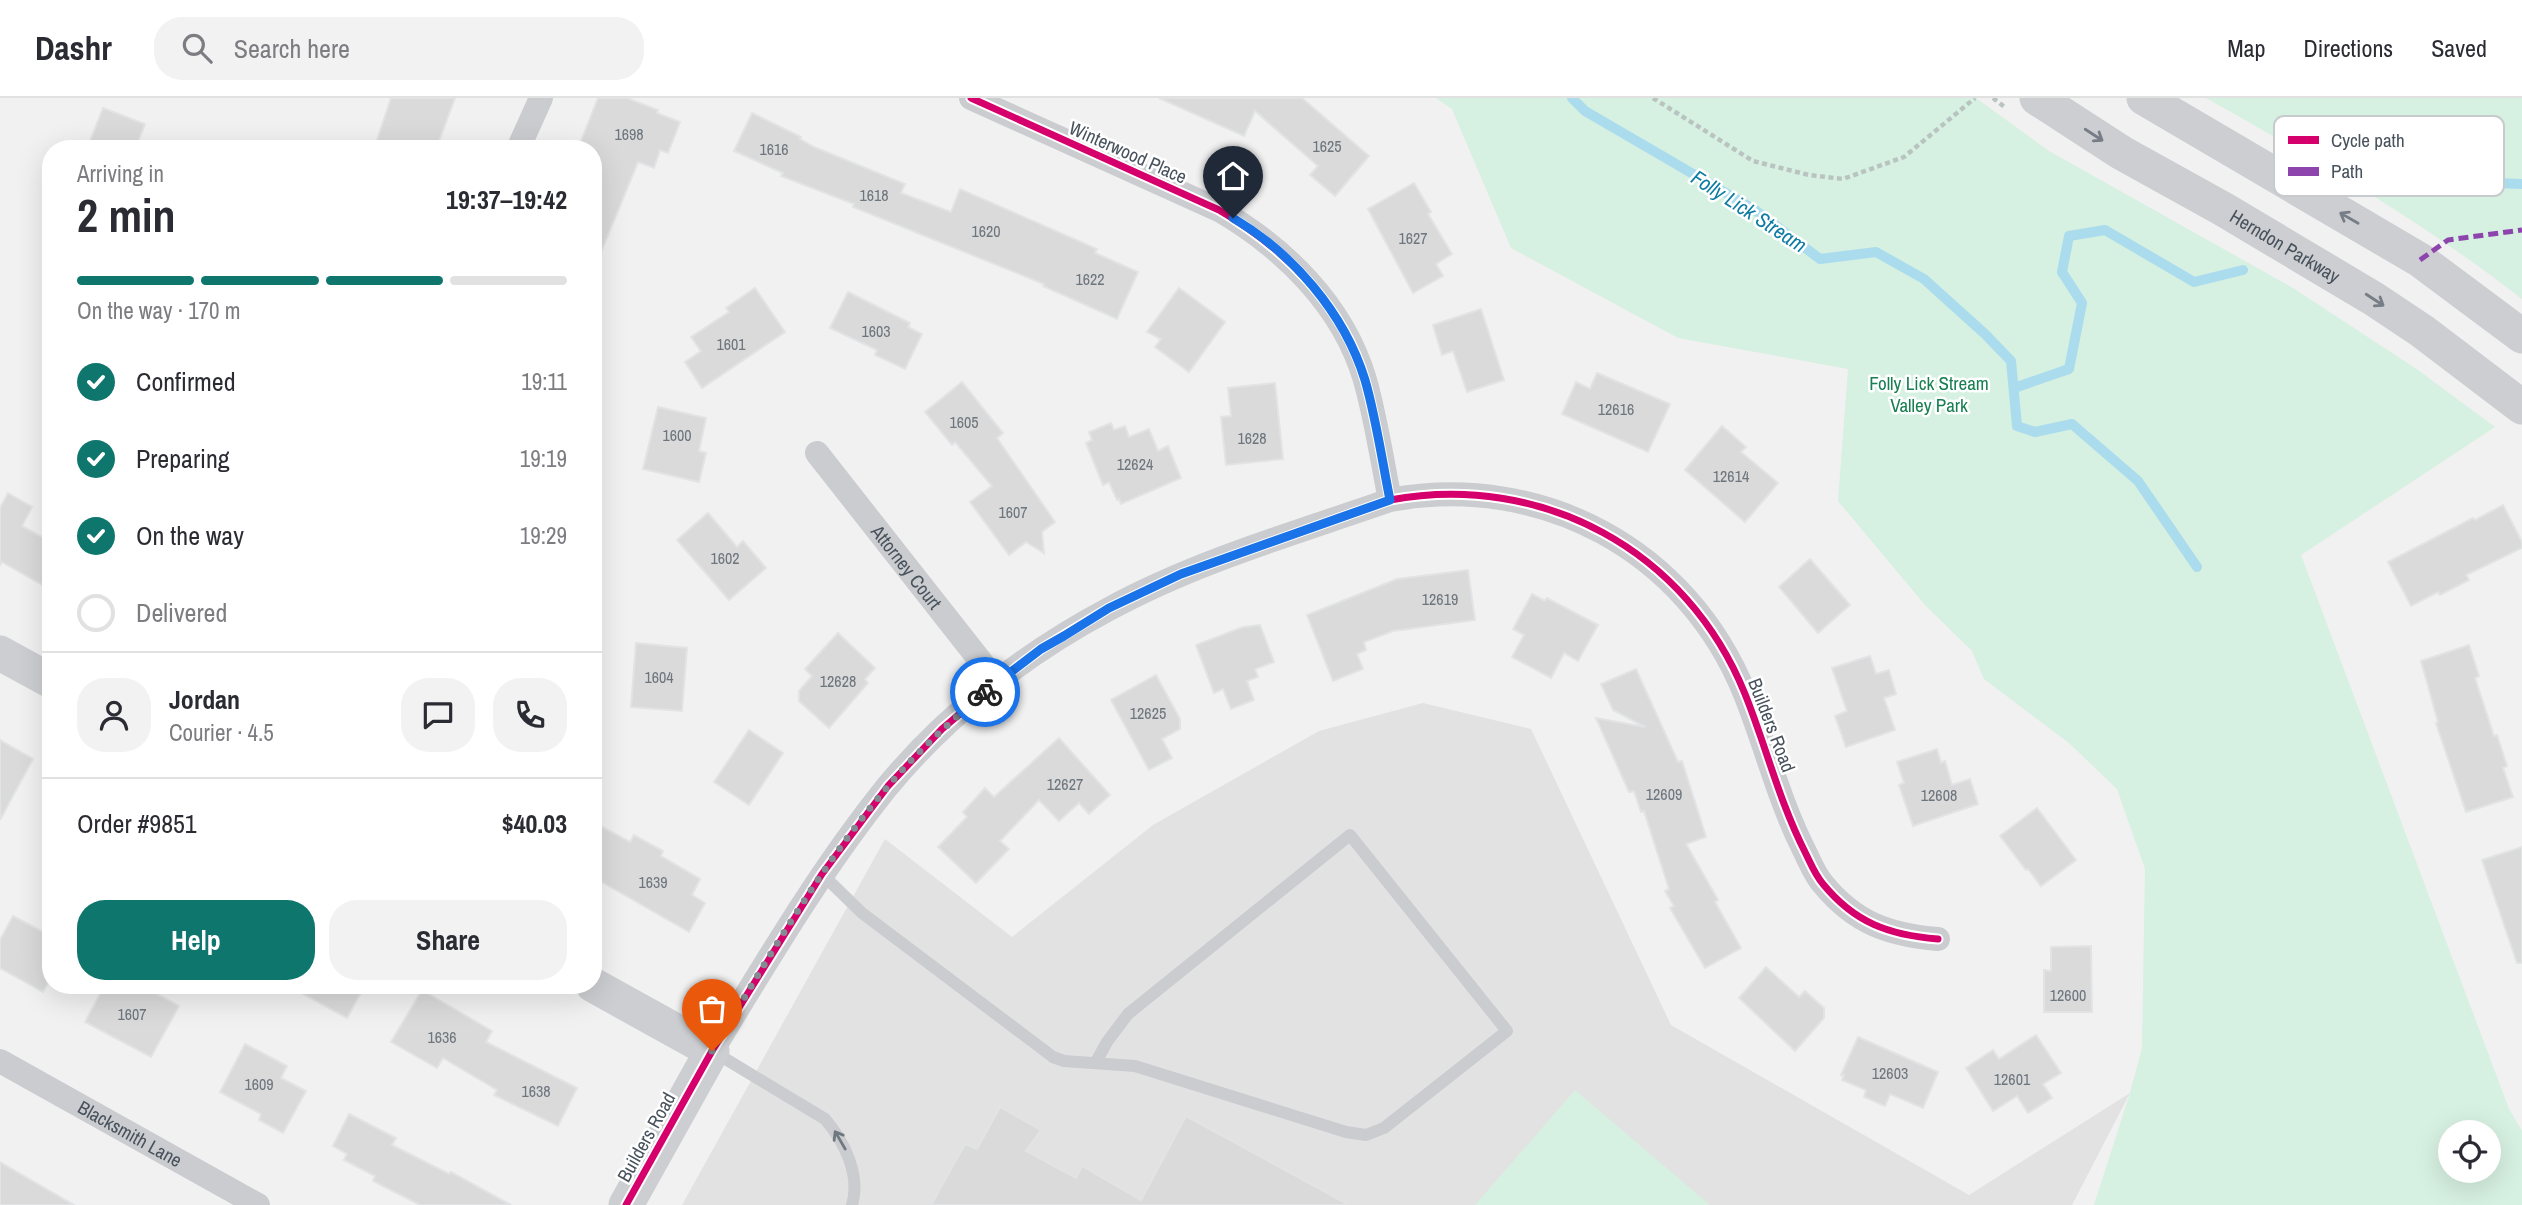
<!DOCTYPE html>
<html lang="en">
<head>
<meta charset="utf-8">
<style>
  body { margin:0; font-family:"Archivo Narrow",sans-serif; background:#f2f2f3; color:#2b2b33; height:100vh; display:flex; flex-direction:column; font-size:26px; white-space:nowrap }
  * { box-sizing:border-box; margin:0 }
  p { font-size:23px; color:#7c7c81 }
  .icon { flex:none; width:38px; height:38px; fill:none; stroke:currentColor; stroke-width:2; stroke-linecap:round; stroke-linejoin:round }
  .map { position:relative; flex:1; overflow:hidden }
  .drawer { position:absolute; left:42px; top:42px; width:560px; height:854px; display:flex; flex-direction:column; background:#fff; border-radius:28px; box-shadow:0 7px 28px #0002 }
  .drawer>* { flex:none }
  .tools { position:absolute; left:2438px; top:1022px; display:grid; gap:14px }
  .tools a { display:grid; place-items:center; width:63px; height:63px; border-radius:50%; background:#fff; box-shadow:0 7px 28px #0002; font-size:35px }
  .pin { position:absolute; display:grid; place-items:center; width:60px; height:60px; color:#fff; margin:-72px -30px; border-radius:50% 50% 50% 0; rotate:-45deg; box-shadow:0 0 7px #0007 }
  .pin .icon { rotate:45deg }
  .courier { position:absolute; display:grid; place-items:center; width:70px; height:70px; margin:-35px; border:5px solid #1a73e8; border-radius:50%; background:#fff; color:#222; box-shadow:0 2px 9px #0007 }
  .headline em { font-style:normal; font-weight:700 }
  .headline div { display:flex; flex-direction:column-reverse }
  .headline { display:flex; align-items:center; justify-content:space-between; height:119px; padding:0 35px }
  h1 { font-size:46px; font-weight:700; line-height:52px }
  .bar { display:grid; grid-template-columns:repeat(4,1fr); gap:10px 7px; align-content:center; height:84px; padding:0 35px }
  .bar i { height:9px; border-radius:5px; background:#e1e1e2 }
  .bar .current { background:#0f766e }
  .bar p { grid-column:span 4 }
  .line { display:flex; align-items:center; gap:18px; padding:0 35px; border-top:2px solid #e1e1e2 }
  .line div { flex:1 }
  .round { display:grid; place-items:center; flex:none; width:74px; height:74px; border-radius:28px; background:#f2f2f3 }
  ol { padding:0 35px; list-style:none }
  li { display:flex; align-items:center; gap:21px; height:77px }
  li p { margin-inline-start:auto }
  li .icon { padding:7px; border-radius:50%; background:#0f766e; color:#fff; stroke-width:4 }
  li:last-child { color:#7c7c81 }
  li i { width:38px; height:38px; border:4px solid #e1e1e2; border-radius:50% }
  .cta { display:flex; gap:14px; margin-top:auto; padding:14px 35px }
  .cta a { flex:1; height:80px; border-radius:28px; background:#0f766e; color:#fff; font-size:28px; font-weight:700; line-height:80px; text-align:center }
  .cta a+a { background:#f2f2f3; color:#2b2b33 }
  header { display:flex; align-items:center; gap:42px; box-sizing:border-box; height:98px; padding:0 35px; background:#fff; border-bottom:2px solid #e1e1e2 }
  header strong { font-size:33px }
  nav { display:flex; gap:38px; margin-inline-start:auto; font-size:24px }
  .search { width:490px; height:63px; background:#f2f2f3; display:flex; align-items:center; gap:18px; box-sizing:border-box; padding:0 24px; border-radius:28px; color:#7c7c81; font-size:26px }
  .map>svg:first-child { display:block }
</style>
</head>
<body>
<header>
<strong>Dashr</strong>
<div class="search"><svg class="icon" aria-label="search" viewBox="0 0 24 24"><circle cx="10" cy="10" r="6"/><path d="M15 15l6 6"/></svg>Search here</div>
<nav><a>Map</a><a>Directions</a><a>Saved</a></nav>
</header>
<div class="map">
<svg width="2522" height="1107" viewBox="0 0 2522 1107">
  <rect width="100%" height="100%" fill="#f1f1f1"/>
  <!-- education -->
  <polygon fill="#e3e2e3" points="1423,605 1531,631 1671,927 1969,1097 2130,995 2072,1107 682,1107 885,741 1012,839 1153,727 1319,633"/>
  <!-- green -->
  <g fill="#d6f0e1" fill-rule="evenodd">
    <path d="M 1436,0 L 1976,0 L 2049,53 L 2293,190 L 2418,272 L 2495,329 L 2301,457 L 2509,1011 L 2522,1033 L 2522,1107 L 2094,1107 L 2130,995 L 2142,950 L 2145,771 L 2117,691 L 2069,645 L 1984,581 L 1972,553 L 1925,507 L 1838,403 L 1848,271 L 1678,240 L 1511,150 L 1452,11 ZM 2450,1034 L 2488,1034 L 2488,1073 L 2450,1073 Z"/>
    <path d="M 2206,0 L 2522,0 L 2522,201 C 2423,124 2315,61 2206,0 Z"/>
    <polygon points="1575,992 1710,1107 1475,1107"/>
  </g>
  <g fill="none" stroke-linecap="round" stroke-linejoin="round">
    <!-- stream -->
    <g stroke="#aadcee" stroke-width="10">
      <polyline points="1572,0 1585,13 1755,112 1820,161 1876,154 1924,181 1985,236 2011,263 2017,328 2035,334 2072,326 2138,383 2197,469"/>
      <polyline points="2321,57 2351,25 2419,39 2469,84 2522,86"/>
      <polyline points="2014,290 2069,271 2082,205 2062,174 2069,138 2105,132 2194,184 2243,172"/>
    </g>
  </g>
  <!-- building -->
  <g fill="#dadadb" stroke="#e2e3e4" stroke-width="2">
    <polygon points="391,0 455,0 436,51 374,51"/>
    <polygon points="598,0 627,0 658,12 657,15 680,24 668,55 660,52 654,70 638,64 594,171 593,51 579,48"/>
    <polygon points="1159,0 1302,0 1369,58 1335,98 1310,77 1318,68 1255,13 1244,38"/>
    <polygon points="103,10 145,26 135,51 87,51"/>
    <polygon points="752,15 801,39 800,41 814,49 905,86 901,95 951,114 960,91 1097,151 1095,155 1138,174 1117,221 1043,188 1044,186 853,109 854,106 781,78 783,75 734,53"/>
    <polygon points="1414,85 1431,114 1428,116 1452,156 1436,166 1443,178 1413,195 1368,111"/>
    <polygon points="755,190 785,234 702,290 685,264 701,253 691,239 729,214 726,210"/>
    <polygon points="1179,190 1225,224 1189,274 1155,249 1161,241 1147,234"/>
    <polygon points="848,194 910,225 908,229 922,236 905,271 875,257 877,252 830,230"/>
    <polygon points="1481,211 1504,282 1467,294 1453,253 1442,257 1433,227"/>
    <polygon points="1597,275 1670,306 1648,354 1562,316 1576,284 1590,291"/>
    <polygon points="962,284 1003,335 997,340 1055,424 1042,434 1044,455 1026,444 1009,457 970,404 992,388 955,344 952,347 925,314"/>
    <polygon points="1275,285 1283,361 1226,367 1221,319 1231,318 1228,290"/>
    <polygon points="658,309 706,320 699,353 706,355 699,384 643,371"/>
    <polygon points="1111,325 1114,332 1125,328 1129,339 1149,331 1158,353 1168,348 1181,380 1121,406 1119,401 1117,402 1109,384 1103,387 1086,345 1092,342 1089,334"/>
    <polygon points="1722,328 1746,349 1741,354 1778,385 1745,424 1685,372"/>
    <polygon points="8,395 32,409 22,428 51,444 51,492 2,464 0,467 0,410"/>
    <polygon points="2503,407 2522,444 2522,450 2466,477 2469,482 2440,497 2438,494 2411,508 2388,464 2473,420 2475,422"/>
    <polygon points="708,415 737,449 743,443 766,470 729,502 677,442"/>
    <polygon points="1810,461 1850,507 1818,535 1779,489"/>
    <polygon points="1468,472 1475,522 1393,533 1364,544 1366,552 1357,556 1363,571 1333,583 1307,517 1397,481"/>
    <polygon points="1532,496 1545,503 1547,500 1598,527 1578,563 1564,555 1551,580 1512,559 1524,537 1513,531"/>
    <polygon points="1260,527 1274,564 1255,571 1258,579 1247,583 1254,602 1231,611 1223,591 1214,595 1196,547 1243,529"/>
    <polygon points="838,535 875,570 865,581 868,585 829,630 799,603 799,593 812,578 805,571"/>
    <polygon points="636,545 687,550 682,613 631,609"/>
    <polygon points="2469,547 2479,578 2475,580 2494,638 2497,637 2507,668 2503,670 2513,699 2466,714 2436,625 2438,624 2421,563"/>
    <polygon points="1870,558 1876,576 1889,572 1896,596 1884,600 1895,632 1846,649 1835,618 1847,613 1832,570"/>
    <polygon points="1636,571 1678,664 1682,663 1706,739 1686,746 1718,802 1715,804 1741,850 1705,870 1670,810 1674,808 1665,793 1669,791 1644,713 1641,714 1634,693 1629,694 1596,620 1645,629 1613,612 1601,586"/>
    <polygon points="1156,577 1180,621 1180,631 1162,641 1172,660 1149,672 1111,602"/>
    <polygon points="749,632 783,655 749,707 714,684"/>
    <polygon points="1059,640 1110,697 1089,716 1079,705 1059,723 1039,702 1000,743 1009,751 976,785 938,749 967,719 963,714 985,690 994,699"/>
    <polygon points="0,642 33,661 0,722"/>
    <polygon points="1937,651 1941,665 1945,663 1952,687 1970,681 1978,706 1913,728 1899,687 1904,685 1897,664"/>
    <polygon points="2037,710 2076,762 2041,788 2028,771 2026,772 2000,738"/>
    <polygon points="593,724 630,744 634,737 663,753 661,758 700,781 692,797 705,805 689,834 593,779"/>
    <polygon points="2522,749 2522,865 2517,865 2482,762"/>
    <polygon points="13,818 51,838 51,880 43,894 0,870 0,842"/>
    <polygon points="2091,848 2092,914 2044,914 2044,872 2051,873 2051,849"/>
    <polygon points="1766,869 1799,899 1805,893 1824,910 1824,920 1795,953 1739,900"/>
    <polygon points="105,887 141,887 179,908 151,959 85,924"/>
    <polygon points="287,887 365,887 347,920"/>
    <polygon points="422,892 492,933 486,944 577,990 558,1028 494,997 497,992 443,960 437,970 391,944"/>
    <polygon points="2036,937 2061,975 2043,986 2052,1000 2028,1015 2017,998 1993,1013 1966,970 1993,952 1999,961"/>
    <polygon points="1858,939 1938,974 1923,1010 1890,996 1885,1008 1864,999 1866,992 1842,982 1844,977 1841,977"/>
    <polygon points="245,946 287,968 281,980 306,993 283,1035 259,1022 261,1016 220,994"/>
    <polygon points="1000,1009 1041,1032 1026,1053 1076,1080 1082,1068 1141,1102 1186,1018 1349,1107 931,1107 965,1046 977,1051"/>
    <polygon points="349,1016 396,1040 392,1047 449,1076 451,1074 511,1107 420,1107 373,1083 375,1078 344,1062 347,1056 333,1048"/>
    <polygon points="0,1064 74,1107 0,1107"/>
  </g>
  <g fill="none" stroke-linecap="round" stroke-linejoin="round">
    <!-- path -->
    <g stroke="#b9c4c1" stroke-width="4.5" stroke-dasharray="5 3.5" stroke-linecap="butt">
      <polyline points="1653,0 1753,63 1809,77 1843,81 1904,59 1975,0"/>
      <polyline points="1993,0 2006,10"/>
    </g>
    <!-- lane -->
    <g stroke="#cacccf" stroke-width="12">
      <polyline points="822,776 862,815 1053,959 1064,963 1135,968 1346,1034 1366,1037 1384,1030 1507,933 1350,737 1128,916 1107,944 1096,964"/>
      <path d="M 714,954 L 825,1021 C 844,1043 861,1077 852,1107"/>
    </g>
    <!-- street -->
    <g stroke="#cacccf" stroke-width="24">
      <path d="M 971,0 L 1219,112 C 1284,150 1343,207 1365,282 C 1376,321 1382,362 1390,402"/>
      <polyline points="518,51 541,0"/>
      <path id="s1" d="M 817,355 L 997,584"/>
      <path d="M 712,953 C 767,863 821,771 887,689 C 947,616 1026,555 1109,511 C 1197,463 1296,435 1390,402 C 1542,374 1687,452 1745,596 C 1766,648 1779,703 1805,754 C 1810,764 1815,777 1823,786 C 1855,825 1889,837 1938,841"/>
      <path id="s2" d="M 0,963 L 258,1107"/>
    </g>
    <!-- secondary -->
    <g stroke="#ccced1" stroke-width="35">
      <path id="s3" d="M 2037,0 L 2122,55 L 2223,111 L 2374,201 L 2422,233 L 2522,309"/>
      <polyline points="2144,0 2420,162 2522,238"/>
      <polyline points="0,555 51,583"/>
      <polyline points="593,887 712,953 626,1107"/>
    </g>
    <!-- quiet -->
    <polyline stroke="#8e44ad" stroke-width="5" stroke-dasharray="10 5" stroke-linecap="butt" points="2420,162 2448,142 2522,132"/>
    <defs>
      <g id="cycleway">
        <path d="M 971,0 L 1219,112 C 1284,150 1343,207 1365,282 C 1376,321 1382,362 1390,402"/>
        <path d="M 626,1107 L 712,953 L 822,776 L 888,688 L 942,631 L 997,584 L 1041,551 L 1109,510 L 1181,476 L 1390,402 C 1542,374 1687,452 1745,596 C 1766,648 1779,703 1805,754 C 1810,764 1815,777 1823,786 C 1855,825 1889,837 1938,841"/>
      </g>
    </defs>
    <!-- cycleway casing -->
    <use href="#cycleway" stroke="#fff" stroke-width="11"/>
    <!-- cycleway -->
    <use href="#cycleway" stroke="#d6006c" stroke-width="7"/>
  </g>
  <!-- one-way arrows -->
  <defs><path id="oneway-shaft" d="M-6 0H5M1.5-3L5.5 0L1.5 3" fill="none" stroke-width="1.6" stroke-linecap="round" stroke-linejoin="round" transform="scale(1.75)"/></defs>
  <g stroke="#767d86">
    <use href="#oneway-shaft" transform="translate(2094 37) rotate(33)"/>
    <use href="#oneway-shaft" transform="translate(2349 120) rotate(-150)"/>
    <use href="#oneway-shaft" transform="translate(2375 202) rotate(33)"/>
  </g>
  <use stroke="#6f777f" href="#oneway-shaft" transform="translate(840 1042) rotate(-120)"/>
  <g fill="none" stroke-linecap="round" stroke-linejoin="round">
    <!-- done -->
    <path stroke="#838a91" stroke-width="7" stroke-dasharray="0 12.6" d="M 712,953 C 767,863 820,768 889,687 C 918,653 951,623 985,594"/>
    <!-- route -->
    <path stroke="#1a73e8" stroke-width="9" d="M 985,594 L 1041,551 L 1064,538 L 1109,510 L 1181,476 L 1390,402 C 1382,362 1376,320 1365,282 C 1344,214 1292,155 1233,120"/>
  </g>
  <g text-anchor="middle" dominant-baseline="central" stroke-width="5" stroke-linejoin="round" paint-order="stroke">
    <!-- number labels -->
    <g font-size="16" fill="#6d757d">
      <text x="629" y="36">1698</text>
      <text x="1327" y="48">1625</text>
      <text x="774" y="51">1616</text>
      <text x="874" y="97">1618</text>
      <text x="986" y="133">1620</text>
      <text x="1413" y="140">1627</text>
      <text x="1090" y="181">1622</text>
      <text x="876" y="233">1603</text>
      <text x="731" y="246">1601</text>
      <text x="1616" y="311">12616</text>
      <text x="964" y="324">1605</text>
      <text x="677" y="337">1600</text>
      <text x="1252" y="340">1628</text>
      <text x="1135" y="366">12624</text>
      <text x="1731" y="378">12614</text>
      <text x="1013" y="414">1607</text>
      <text x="725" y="460">1602</text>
      <text x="1440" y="501">12619</text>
      <text x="659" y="579">1604</text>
      <text x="838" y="583">12628</text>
      <text x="1148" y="615">12625</text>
      <text x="1065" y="686">12627</text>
      <text x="1664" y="696">12609</text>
      <text x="1939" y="697">12608</text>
      <text x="653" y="784">1639</text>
      <text x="2068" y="897">12600</text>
      <text x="132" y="916">1607</text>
      <text x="442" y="939">1636</text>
      <text x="1890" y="975">12603</text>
      <text x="2012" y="981">12601</text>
      <text x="259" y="986">1609</text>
      <text x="536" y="993">1638</text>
    </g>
    <!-- street labels -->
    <g font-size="19" fill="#48525d" stroke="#fff">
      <text transform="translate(1128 54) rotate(24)">Winterwood Place</text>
      <text stroke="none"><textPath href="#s3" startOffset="289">Herndon Parkway</textPath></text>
      <text stroke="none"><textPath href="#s1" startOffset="145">Attorney Court</textPath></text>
      <text transform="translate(1772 627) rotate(69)">Builders Road</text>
      <text stroke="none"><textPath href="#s2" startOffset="149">Blacksmith Lane</textPath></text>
      <text transform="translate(646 1039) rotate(-61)">Builders Road</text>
    </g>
    <!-- park labels -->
    <g font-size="19" fill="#187f51" stroke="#fff">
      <text x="1929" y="285">Folly Lick Stream<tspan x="1929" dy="22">Valley Park</tspan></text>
    </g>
    <!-- water labels -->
    <g font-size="21" font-style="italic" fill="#0d7ca3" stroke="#fff">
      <text transform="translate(1749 113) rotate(33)">Folly Lick Stream</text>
    </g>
  </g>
  <!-- legend -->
  <rect x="2274" y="18" width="230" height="80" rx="10" fill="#fff" stroke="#c8cbce" stroke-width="2"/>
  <rect x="2288" y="38" width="31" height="8" fill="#d6006c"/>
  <rect x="2288" y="69" width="31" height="9" fill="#8e44ad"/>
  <g font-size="19" fill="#48525d">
    <text x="2331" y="49">Cycle path</text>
    <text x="2331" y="80">Path</text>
  </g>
</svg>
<div class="tools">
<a><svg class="icon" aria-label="locate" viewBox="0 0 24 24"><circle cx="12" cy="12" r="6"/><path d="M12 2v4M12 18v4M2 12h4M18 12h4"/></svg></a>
</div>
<div class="pin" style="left:712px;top:953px;background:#ea580c"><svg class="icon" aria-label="bag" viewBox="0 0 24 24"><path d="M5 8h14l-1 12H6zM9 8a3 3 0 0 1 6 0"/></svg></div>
<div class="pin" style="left:1233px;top:120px;background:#1f2937"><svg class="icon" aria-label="home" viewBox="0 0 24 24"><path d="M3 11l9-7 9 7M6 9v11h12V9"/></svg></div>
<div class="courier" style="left:985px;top:594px"><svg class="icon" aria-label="bike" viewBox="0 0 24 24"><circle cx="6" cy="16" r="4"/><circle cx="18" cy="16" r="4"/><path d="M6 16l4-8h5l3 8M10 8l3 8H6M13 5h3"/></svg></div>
<section class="drawer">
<div class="headline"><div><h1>2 min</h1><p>Arriving in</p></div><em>19:37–19:42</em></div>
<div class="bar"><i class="current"></i><i class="current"></i><i class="current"></i><i></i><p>On the way · 170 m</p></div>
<ol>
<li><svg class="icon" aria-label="check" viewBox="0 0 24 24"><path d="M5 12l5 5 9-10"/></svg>Confirmed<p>19:11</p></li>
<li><svg class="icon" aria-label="check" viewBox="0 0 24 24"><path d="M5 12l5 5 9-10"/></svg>Preparing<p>19:19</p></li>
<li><svg class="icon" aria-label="check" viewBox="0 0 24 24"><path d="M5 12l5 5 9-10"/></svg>On the way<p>19:29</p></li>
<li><i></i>Delivered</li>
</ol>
<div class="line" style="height:126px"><a class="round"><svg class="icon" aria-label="person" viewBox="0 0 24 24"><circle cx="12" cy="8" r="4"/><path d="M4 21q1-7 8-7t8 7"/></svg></a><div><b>Jordan</b><p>Courier · 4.5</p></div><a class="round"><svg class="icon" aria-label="chat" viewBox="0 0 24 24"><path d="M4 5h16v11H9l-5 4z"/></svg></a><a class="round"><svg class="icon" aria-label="phone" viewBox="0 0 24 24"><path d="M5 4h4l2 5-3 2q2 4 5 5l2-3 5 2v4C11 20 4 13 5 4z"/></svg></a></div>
<div class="line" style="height:91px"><div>Order #9851</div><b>$40.03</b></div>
<div class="cta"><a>Help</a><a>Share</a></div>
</section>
</div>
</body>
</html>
